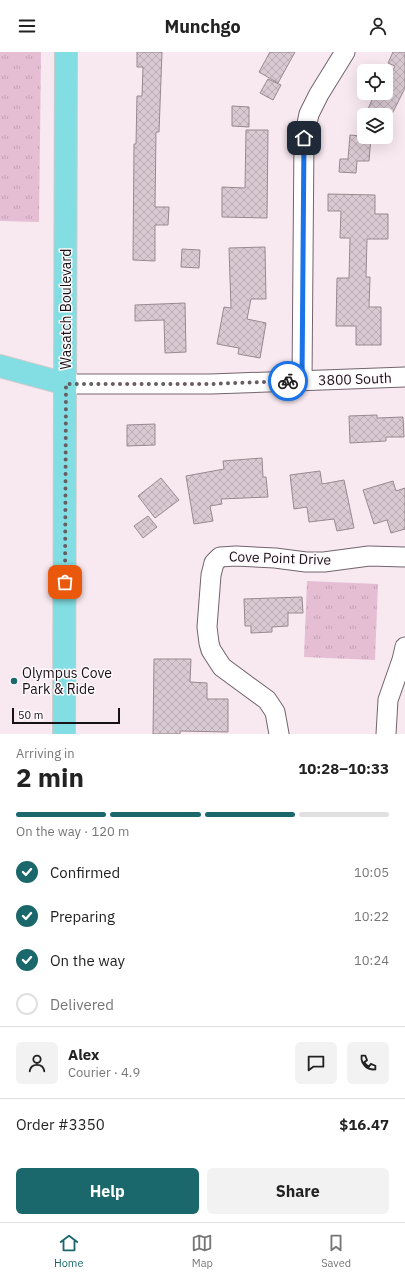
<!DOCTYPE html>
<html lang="en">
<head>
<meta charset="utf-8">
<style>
  body { margin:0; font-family:"IBM Plex Sans",sans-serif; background:#f2f2f2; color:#222; height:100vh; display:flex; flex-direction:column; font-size:15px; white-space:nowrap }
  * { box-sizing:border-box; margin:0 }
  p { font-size:13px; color:#767676 }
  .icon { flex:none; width:22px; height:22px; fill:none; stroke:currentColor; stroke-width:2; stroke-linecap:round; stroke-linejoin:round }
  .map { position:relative; height:682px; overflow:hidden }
  .sheet { display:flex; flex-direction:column; background:#fff; flex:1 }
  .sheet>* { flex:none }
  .fabs { position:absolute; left:357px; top:12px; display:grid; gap:8px }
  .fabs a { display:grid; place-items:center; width:36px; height:36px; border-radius:6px; background:#fff; box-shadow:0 4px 16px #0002; font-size:20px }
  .scale { position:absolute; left:12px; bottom:10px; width:108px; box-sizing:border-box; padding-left:4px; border:2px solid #171215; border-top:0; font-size:11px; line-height:14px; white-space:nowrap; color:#171215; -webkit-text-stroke:3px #fff8fc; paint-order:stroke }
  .pin { position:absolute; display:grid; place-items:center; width:34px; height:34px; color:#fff; margin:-17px; border-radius:8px; box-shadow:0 2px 6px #0006 }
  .courier { position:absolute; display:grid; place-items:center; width:40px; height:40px; margin:-20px; border:3px solid #1a73e8; border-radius:50%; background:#fff; color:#222; box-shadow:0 1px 5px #0007 }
  .overview em { font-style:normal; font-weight:800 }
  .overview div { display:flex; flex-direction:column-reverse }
  .overview { display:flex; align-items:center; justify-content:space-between; height:68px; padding:0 16px }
  h1 { font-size:26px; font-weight:800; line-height:30px }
  .bar { display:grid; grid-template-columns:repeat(4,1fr); gap:6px 4px; align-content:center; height:48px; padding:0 16px }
  .bar i { height:5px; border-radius:3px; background:#e0e0e0 }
  .bar .current { background:#1b686c }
  .bar p { grid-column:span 4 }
  .line { display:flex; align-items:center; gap:10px; padding:0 16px; border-top:1px solid #e0e0e0 }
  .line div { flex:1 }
  .round { display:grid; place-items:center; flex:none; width:42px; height:42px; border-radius:6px; background:#f2f2f2 }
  ol { padding:0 16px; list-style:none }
  li { display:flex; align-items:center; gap:12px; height:44px }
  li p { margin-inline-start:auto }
  li .icon { padding:4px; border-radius:50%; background:#1b686c; color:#fff; stroke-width:4 }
  li:last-child { color:#767676 }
  li i { width:22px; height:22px; border:2px solid #e0e0e0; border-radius:50% }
  .cta { display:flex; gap:8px; margin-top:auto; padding:8px 16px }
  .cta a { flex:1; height:46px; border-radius:6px; background:#1b686c; color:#fff; font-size:16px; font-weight:800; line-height:46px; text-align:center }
  .cta a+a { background:#f2f2f2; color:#222 }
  header { display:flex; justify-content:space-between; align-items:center; height:52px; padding:0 16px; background:#fff; font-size:18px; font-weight:800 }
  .dock { display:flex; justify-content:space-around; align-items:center; height:56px; border-top:1px solid #e0e0e0; background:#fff; font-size:11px; color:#767676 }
  .dock a { display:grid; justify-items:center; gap:2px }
  .dock .current { color:#1b686c }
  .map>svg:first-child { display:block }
</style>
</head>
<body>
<header><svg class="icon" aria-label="menu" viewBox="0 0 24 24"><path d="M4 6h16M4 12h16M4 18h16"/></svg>Munchgo<svg class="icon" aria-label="person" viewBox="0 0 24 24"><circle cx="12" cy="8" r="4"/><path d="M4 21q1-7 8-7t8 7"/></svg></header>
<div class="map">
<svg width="405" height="682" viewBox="0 0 405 682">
  <defs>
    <pattern id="park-tufts" width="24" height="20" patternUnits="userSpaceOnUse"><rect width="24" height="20" fill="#e5bed4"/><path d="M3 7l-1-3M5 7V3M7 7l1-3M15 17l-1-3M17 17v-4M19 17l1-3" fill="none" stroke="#c4a2b5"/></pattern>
    <pattern id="building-cross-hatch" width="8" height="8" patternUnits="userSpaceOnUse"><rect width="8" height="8" fill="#d9c9d2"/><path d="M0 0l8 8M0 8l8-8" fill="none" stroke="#baacb3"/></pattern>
  </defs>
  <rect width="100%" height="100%" fill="#f8e8f0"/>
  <!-- park -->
  <g fill="url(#park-tufts)">
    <polygon points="0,0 41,0 39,170 0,169"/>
    <polygon points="307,529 378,532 375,608 304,605"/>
  </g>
  <!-- building -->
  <g fill="url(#building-cross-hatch)" stroke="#988991">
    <polygon points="137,0 162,0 159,80 156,80 155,155 169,155 168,173 155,173 155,209 133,208 134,92 136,92 137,44 142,44 143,15 137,15"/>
    <polygon points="270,0 295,0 278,31 259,20"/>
    <polygon points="393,0 405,0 405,36 389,68 386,66 386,63 380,63 368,57 375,41 386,41 386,33 395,14 388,11"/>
    <polygon points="268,27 281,33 273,48 260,41"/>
    <polygon points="232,54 249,55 249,75 232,74"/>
    <polygon points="246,78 268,78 267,166 222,165 222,135 245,136"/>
    <polygon points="350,83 371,85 369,109 357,109 356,121 339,120 340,107 348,107"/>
    <polygon points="328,142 375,143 375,162 388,162 388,187 367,187 366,225 370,225 369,255 381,255 381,293 356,293 356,274 336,274 337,226 349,226 350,186 340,186 341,159 328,159"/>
    <polygon points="265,195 266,247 251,247 247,267 266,271 260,306 238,302 239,296 217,292 224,255 231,256 229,196"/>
    <polygon points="182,197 200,198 199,216 181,215"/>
    <polygon points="185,251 186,300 165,301 164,268 135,269 135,253"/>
    <polygon points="377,363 377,366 403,365 404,385 386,385 386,389 350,391 349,364"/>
    <polygon points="155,372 155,393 127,394 127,373"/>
    <polygon points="262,406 263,425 266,425 268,445 221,447 222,452 210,454 213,469 194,472 186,424 224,417 223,409"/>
    <polygon points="320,419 322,432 344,428 354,476 337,479 334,467 309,470 307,455 294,457 290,423"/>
    <polygon points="161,426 179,448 155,466 138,444"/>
    <polygon points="393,429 396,439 405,436 405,477 391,481 387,468 374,472 363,438"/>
    <polygon points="148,464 157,475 143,486 134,474"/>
    <polygon points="302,545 303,561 288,561 288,574 272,575 272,580 251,581 251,574 245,574 244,547"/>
    <polygon points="154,607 191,607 190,630 207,631 207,647 228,647 228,680 180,679 180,682 153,682"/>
  </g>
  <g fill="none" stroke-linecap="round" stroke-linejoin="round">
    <defs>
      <g id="minor">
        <polyline points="302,329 304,86 309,62 319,42 345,0"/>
        <polyline points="66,332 211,332 405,325"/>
        <polyline points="279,682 275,660 267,648 222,615 211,598 209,591 207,575 211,523 214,511 220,505 236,504 275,506 306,510 324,510 369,504 405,505"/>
        <polyline points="386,682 388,648 402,608 405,595"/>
      </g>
      <g id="major">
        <polyline points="0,314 66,332"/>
        <polyline points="64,682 66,0"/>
      </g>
    </defs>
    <!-- minor casing -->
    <use href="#minor" stroke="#72646c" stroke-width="21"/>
    <!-- major casing -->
    <use href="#major" stroke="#cccbcc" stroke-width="24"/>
    <!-- minor -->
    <use href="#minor" stroke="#fff" stroke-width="19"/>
    <!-- major -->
    <use href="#major" stroke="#82dee2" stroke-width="22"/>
  </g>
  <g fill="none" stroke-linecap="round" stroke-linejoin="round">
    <!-- done -->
    <polyline stroke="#665d62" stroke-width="4" stroke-dasharray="0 7.2" points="65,530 66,332 211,332 288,329"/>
    <!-- route -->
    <polyline stroke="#1a73e8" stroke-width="5" points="288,329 302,329 304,86"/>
  </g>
  <!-- markers -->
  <circle fill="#1b686c" stroke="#fff8fc" stroke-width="1.5" cx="14" cy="629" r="4"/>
  <g text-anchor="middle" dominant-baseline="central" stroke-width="3" stroke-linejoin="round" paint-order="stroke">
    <!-- street labels -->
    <g font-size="14" fill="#171215" stroke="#fff8fc">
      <text transform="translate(66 257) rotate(-90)">Wasatch Boulevard</text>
      <text transform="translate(355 327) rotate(-2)">3800 South</text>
      <text transform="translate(280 506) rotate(2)">Cove Point Drive</text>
    </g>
    <!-- poi labels -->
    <g font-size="14" fill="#171215" stroke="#fff8fc" text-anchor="start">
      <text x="22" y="621">Olympus Cove<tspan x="22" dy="16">Park &amp; Ride</tspan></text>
    </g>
  </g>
</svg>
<div class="fabs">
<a><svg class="icon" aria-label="locate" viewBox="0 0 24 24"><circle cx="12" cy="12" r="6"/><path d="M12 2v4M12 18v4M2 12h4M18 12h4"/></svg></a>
<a><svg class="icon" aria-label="layers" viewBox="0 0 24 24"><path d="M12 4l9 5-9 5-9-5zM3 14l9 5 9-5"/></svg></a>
</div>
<div class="scale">50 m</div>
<div class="pin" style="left:65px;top:530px;background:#ea580c"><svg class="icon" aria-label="bag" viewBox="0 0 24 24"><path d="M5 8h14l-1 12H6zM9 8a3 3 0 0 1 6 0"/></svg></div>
<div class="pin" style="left:304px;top:86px;background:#1f2937"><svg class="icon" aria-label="home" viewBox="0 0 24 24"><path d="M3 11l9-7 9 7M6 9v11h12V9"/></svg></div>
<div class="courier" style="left:288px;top:329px"><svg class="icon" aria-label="bike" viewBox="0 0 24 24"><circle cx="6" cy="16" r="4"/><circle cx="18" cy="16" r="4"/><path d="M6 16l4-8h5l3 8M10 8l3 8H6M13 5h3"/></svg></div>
</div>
<section class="sheet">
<div class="overview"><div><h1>2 min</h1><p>Arriving in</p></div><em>10:28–10:33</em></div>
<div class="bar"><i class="current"></i><i class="current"></i><i class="current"></i><i></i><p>On the way · 120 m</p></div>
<ol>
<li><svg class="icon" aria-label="check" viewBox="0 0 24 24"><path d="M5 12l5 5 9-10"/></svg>Confirmed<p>10:05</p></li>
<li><svg class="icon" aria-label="check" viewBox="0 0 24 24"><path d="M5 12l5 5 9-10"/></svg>Preparing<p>10:22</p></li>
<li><svg class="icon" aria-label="check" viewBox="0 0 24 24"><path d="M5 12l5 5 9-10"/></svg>On the way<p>10:24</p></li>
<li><i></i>Delivered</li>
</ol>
<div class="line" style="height:72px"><a class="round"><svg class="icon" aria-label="person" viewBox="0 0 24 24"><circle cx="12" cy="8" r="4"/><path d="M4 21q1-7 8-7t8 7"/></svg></a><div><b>Alex</b><p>Courier · 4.9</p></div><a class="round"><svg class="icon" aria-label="chat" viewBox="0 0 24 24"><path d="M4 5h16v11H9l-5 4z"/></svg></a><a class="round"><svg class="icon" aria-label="phone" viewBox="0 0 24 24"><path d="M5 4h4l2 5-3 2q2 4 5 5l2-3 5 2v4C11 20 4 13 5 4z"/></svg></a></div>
<div class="line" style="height:52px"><div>Order #3350</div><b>$16.47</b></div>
<div class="cta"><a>Help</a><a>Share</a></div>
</section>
<nav class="dock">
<a class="current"><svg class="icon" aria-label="home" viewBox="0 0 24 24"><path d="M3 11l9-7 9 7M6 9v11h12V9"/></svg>Home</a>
<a><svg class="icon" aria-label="map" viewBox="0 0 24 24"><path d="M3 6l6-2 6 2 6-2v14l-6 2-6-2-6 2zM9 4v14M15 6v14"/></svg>Map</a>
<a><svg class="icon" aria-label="saved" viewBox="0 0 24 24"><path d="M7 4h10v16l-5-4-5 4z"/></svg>Saved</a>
</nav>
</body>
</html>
